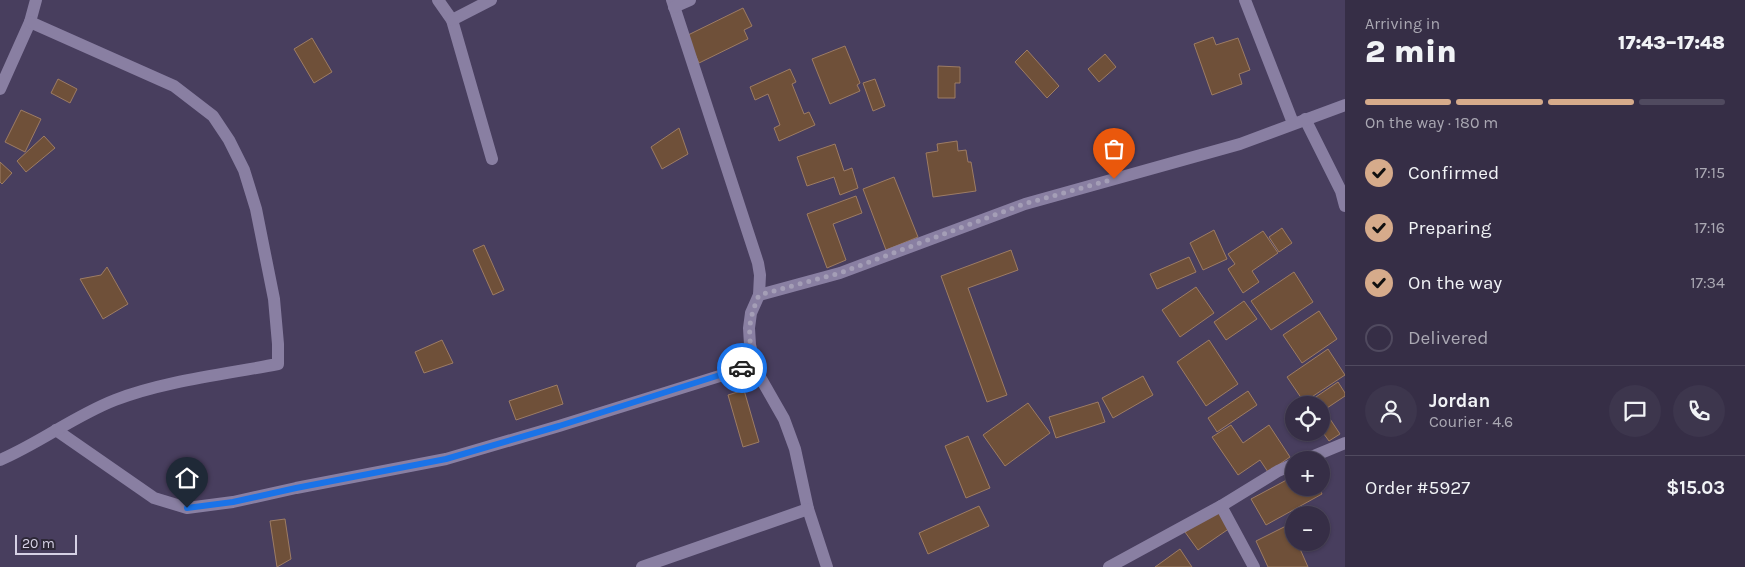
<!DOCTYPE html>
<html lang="en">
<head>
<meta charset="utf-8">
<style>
  body { margin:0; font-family:Karla,sans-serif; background:#3d364d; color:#f1f3f6; height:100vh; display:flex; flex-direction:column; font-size:19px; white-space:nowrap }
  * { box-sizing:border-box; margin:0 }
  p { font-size:16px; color:#aaa8b3 }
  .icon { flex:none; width:28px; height:28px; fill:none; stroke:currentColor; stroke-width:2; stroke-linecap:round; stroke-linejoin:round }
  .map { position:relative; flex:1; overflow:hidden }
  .sheet { display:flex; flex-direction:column; background:#362e46; width:400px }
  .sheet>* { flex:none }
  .tools { position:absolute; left:1285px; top:396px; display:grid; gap:10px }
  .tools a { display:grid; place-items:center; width:45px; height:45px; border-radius:50%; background:#362e46; box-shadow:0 1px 4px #0004,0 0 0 1px #504a5f; font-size:25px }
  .scale { position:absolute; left:15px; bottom:12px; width:62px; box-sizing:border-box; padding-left:5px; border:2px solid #d6d1e5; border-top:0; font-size:14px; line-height:18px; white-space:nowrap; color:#d6d1e5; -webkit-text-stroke:4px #2d2837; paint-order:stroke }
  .pin { position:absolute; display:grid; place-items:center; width:42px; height:42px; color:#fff; margin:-51px -21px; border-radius:50% 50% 50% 0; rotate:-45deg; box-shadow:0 0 5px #0007 }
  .pin .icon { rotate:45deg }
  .courier { position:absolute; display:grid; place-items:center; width:50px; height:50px; margin:-25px; border:4px solid #1a73e8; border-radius:50%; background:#fff; color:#222; box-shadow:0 1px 6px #0007 }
  .head em { font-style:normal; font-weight:800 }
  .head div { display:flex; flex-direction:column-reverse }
  .head { display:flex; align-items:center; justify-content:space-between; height:85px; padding:0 20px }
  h1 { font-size:32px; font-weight:800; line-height:38px }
  .bar { display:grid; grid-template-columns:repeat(4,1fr); gap:8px 5px; align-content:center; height:60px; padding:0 20px }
  .bar i { height:6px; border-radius:4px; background:#504a5f }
  .bar .current { background:#d6ab8b }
  .bar p { grid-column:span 4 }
  .line { display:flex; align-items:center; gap:12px; padding:0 20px; border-top:1px solid #504a5f }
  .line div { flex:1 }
  .round { display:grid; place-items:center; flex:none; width:52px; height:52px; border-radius:26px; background:#3d364d }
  ol { padding:0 20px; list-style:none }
  li { display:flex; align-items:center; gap:15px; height:55px }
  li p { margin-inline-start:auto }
  li .icon { padding:5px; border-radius:50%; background:#d6ab8b; color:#111; stroke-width:4 }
  li:last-child { color:#aaa8b3 }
  li i { width:28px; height:28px; border:2px solid #504a5f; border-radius:50% }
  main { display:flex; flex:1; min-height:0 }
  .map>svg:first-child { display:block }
</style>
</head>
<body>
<main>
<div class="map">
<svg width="1345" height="567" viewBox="0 0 1345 567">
  <rect width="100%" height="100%" fill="#483e5e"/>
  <!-- building -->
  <g fill="#6f5039" stroke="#9d7c64">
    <polygon points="743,8 752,26 744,30 748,39 699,63 686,36"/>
    <polygon points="1213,37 1216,45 1238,38 1250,70 1239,74 1242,84 1212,95 1194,44"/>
    <polygon points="312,38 332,72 314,83 294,49"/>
    <polygon points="845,46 860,83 857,85 860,91 830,104 812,59"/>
    <polygon points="1027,50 1059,86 1047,98 1015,62"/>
    <polygon points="1105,54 1116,67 1099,82 1088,69"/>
    <polygon points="938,66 960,67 960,83 955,83 955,98 938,98"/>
    <polygon points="790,69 796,82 792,84 804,114 809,112 815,125 779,141 774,128 780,125 768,94 755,100 750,87"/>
    <polygon points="58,79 77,89 70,103 51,93"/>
    <polygon points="875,79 885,106 873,111 863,83"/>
    <polygon points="21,110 41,119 25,152 5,142"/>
    <polygon points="679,128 688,154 662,169 651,147"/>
    <polygon points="44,136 55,148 26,172 17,161"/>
    <polygon points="957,141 958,151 966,150 968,162 971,162 976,191 933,197 926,153 938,151 937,144"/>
    <polygon points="835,144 844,171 852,168 858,188 840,195 834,177 807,186 797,157"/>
    <polygon points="0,162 12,173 2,184 0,182"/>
    <polygon points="894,177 918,237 886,250 863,189"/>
    <polygon points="856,196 862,213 833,224 846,260 827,268 807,214"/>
    <polygon points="1282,228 1292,243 1279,252 1269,237"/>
    <polygon points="1214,230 1227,259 1203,270 1190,243"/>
    <polygon points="1263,231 1278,253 1252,271 1259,282 1243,293 1228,269 1235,264 1228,254"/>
    <polygon points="484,245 504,290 493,295 473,250"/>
    <polygon points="1011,250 1018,270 968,288 1007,395 987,402 941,276"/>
    <polygon points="1189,257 1196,272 1157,289 1150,274"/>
    <polygon points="107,267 128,304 103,319 80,279 101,275"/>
    <polygon points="1294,272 1313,302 1271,330 1251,301"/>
    <polygon points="1196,287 1214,313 1180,337 1162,310"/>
    <polygon points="1244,301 1257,319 1226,340 1214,322"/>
    <polygon points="1319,311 1337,339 1302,363 1283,335"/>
    <polygon points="442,340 453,363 424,373 415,352"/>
    <polygon points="1209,340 1238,384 1206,406 1177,362"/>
    <polygon points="1328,349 1345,375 1304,402 1287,377"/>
    <polygon points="1143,376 1153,395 1113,418 1102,398"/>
    <polygon points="1338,382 1345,393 1345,396 1324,410 1340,434 1329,441 1321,430 1321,405 1304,405"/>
    <polygon points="557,385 563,404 516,420 509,401"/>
    <polygon points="744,390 759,442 743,447 728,395"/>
    <polygon points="1248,391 1257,405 1217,432 1208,418"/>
    <polygon points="1098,402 1105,422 1056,438 1049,417"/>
    <polygon points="1028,403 1050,433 1005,466 983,435"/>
    <polygon points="1231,425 1243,443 1269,425 1290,457 1268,472 1260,460 1238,475 1212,437"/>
    <polygon points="968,436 990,488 966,498 945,446"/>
    <polygon points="1294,476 1294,488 1319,488 1322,494 1266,525 1251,499"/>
    <polygon points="979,506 989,526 928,554 919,533"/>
    <polygon points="1218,510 1230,528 1198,550 1185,532"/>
    <polygon points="285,519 291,559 277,567 270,521"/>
    <polygon points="1288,525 1294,537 1294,542 1297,542 1308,567 1268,567 1256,541"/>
    <polygon points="1180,549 1192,567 1155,567"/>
  </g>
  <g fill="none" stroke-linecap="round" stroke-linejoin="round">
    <!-- minor -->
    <g stroke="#897fa2" stroke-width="12">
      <polyline points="438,0 452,20 492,159"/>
      <polyline points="672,0 758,263 760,275 759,295 751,313 749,328 750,345 756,370 784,419 795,449 808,509 827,567"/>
      <polyline points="1245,0 1293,123"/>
      <polyline points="674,7 690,0"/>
      <polyline points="452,20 491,0"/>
      <polyline points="0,89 30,22 36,0"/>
      <polyline points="1305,119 1341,191 1345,206"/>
      <polyline points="759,295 840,273 1025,204 1240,144 1345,105"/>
      <polyline points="56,430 154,498 187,508 233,502 296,488 446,459 559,426 755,365"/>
      <path d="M 0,460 C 40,443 74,416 115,400 C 164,381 226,374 278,364 L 278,344 L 274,299 L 256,209 L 244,170 L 229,140 L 213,116 L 174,86 L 30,22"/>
      <polyline points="1304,460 1345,443"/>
      <polyline points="1221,506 1254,567"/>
      <polyline points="642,567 808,509"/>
      <polyline points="1109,567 1221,506 1278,471 1294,464"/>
    </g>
  </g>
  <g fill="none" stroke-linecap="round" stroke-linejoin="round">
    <!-- done -->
    <path stroke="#a49eb6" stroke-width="5" stroke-dasharray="0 9" d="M 742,368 L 754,364 C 748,335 747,323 759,295 L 840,273 L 1024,204 L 1114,179"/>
    <!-- route -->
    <polyline stroke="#1a73e8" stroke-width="6" points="187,508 233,502 296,488 446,459 559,426 742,368"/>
  </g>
</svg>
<div class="tools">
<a><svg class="icon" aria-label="locate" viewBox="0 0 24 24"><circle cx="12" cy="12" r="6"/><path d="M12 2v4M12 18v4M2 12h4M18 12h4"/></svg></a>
<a>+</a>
<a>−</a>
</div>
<div class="scale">20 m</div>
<div class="pin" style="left:1114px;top:179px;background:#ea580c"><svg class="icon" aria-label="bag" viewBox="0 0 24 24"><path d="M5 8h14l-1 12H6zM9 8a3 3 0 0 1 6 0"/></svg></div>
<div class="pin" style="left:187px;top:508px;background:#1f2937"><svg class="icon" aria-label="home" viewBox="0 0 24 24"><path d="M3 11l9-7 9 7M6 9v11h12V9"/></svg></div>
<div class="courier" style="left:742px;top:368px"><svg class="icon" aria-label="car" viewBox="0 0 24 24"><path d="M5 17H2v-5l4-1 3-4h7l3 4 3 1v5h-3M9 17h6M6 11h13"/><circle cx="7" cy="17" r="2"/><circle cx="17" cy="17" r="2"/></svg></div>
</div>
<section class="sheet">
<div class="head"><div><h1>2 min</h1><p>Arriving in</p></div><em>17:43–17:48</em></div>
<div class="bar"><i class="current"></i><i class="current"></i><i class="current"></i><i></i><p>On the way · 180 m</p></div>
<ol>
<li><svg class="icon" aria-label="check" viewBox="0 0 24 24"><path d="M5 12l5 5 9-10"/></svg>Confirmed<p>17:15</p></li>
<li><svg class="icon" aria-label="check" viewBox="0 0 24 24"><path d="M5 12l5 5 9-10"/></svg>Preparing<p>17:16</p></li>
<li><svg class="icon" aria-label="check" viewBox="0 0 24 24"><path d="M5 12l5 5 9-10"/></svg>On the way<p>17:34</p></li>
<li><i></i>Delivered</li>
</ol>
<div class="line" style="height:90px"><a class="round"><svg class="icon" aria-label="person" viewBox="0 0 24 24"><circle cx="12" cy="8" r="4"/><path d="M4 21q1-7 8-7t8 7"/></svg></a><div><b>Jordan</b><p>Courier · 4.6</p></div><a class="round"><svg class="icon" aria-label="chat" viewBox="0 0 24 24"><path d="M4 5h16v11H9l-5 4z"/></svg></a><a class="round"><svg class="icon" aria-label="phone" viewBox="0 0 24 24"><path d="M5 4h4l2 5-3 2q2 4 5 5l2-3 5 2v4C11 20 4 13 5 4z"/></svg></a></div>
<div class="line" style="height:65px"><div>Order #5927</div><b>$15.03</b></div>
</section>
</main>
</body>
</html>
